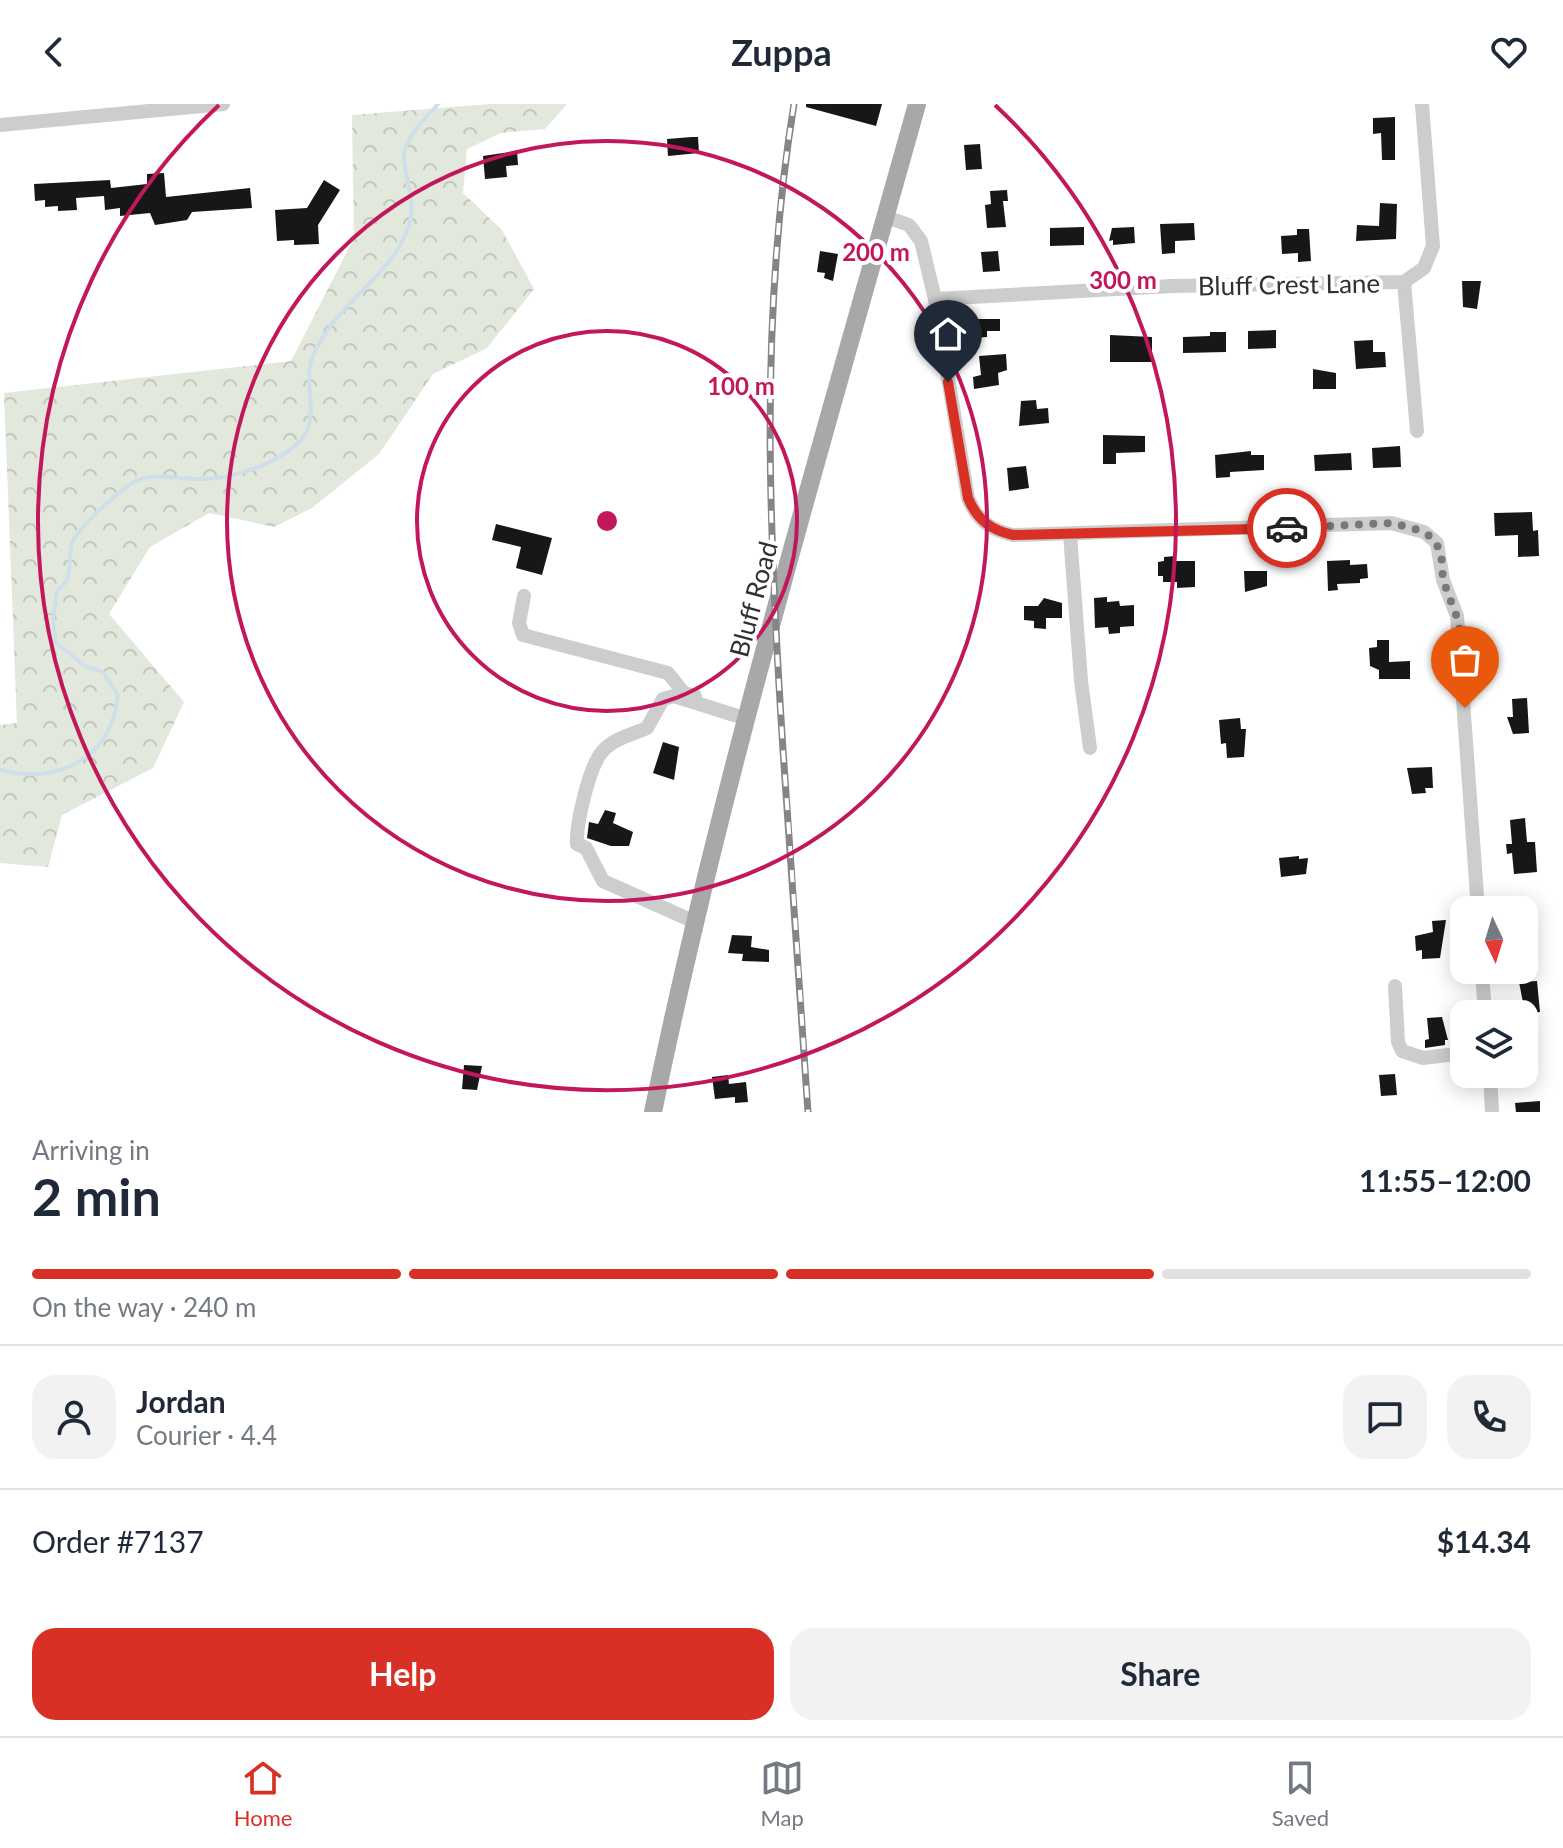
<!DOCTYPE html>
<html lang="en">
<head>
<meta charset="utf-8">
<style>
  body { margin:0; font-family:Lato,sans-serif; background:#f2f2f3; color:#1f2937; height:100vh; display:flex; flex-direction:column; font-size:30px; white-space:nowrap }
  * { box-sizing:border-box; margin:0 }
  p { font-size:26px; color:#747a83 }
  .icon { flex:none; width:44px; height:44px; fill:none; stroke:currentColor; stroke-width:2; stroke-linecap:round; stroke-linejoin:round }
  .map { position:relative; height:1008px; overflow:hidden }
  .sheet { display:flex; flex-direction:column; background:#fff; flex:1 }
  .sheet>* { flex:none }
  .needle { width:52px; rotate:176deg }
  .fabs { position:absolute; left:1450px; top:792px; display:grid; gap:16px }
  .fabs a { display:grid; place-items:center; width:88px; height:88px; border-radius:16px; background:#fff; box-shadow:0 4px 20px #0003; font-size:40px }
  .pin { position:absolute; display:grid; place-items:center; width:68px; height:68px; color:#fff; margin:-82px -34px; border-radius:50% 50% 50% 0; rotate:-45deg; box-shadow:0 0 8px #0007 }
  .pin .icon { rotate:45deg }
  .courier { position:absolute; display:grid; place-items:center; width:80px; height:80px; margin:-40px; border:6px solid #d93025; border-radius:50%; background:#fff; color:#222; box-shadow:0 2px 10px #0007 }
  .overview em { font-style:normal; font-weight:700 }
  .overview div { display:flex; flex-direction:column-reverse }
  .overview { display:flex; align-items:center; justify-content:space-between; height:136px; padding:0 32px }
  h1 { font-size:52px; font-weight:700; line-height:60px }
  .bar { display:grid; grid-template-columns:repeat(4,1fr); gap:12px 8px; align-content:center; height:96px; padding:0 32px }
  .bar i { height:10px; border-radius:6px; background:#e0e1e3 }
  .bar .current { background:#d93025 }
  .bar p { grid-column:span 4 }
  .line { display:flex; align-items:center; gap:20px; padding:0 32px; border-top:2px solid #e0e1e3 }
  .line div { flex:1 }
  .round { display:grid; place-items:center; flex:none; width:84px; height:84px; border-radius:24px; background:#f2f2f3 }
  .cta { display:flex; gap:16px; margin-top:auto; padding:16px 32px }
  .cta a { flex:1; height:92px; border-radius:24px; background:#d93025; color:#fff; font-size:32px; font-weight:700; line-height:92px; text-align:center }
  .cta a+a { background:#f2f2f3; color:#1f2937 }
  header { display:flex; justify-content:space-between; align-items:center; height:104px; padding:0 32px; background:#fff; font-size:36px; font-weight:700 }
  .tabs { display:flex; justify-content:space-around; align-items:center; height:112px; border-top:2px solid #e0e1e3; background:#fff; font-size:22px; color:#747a83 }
  .tabs a { display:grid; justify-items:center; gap:4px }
  .tabs .current { color:#d93025 }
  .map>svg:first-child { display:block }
</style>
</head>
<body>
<header><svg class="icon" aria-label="back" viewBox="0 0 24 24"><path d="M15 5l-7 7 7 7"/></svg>Zuppa<svg class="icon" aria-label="heart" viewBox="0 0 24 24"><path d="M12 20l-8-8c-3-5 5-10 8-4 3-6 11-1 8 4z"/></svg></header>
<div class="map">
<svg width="1563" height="1008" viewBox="0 0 1563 1008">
  <defs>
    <pattern id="forest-crowns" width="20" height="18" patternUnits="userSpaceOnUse" patternTransform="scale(2)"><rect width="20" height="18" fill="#e3e8dd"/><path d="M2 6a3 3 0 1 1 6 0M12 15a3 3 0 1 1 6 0" fill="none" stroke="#c3c7be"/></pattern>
  </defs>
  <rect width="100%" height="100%" fill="#fff"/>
  <!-- forest -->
  <polygon fill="url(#forest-crowns)" points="490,0 567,0 545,25 501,29 467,45 463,89 502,126 534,185 487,244 433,270 379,350 312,404 274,423 209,409 150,443 109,510 184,598 153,664 62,711 48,763 0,759 0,621 17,619 4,289 291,257 354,134 352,11"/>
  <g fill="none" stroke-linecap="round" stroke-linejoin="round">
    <!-- stream -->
    <path stroke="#cfdfe9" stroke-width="4" d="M 0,666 C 59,681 112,654 118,591 L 103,568 L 85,562 L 56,539 L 53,515 L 57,487 C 76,472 66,459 72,439 C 77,425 118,388 132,379 C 151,367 182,376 204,375 C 234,374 277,360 299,338 C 323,314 301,280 313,252 C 333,203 383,178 405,132 C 419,100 407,86 404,56 C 401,37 427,13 438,0"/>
  </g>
  <!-- building -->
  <g fill="#171717">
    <polygon points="806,0 882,0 876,22 806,3"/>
    <polygon points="1395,13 1395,56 1382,56 1381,29 1373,30 1373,14"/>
    <polygon points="692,33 698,33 699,49 668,52 667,35"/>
    <polygon points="980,40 982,65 966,66 964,41"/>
    <polygon points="517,47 518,61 506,62 507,73 485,75 483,52"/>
    <polygon points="164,69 166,93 250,84 252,104 192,108 187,116 155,121 150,109 120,112 120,104 105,106 104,92 76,94 77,106 58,107 58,102 45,103 45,96 35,97 34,80 110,76 111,84 147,80 147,70"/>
    <polygon points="324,76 340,86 318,121 319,140 294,141 294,136 277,137 275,106 307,104"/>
    <polygon points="1007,86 1008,97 1003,97 1006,123 987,124 985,101 991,100 990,87"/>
    <polygon points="1380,99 1397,100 1396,135 1356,137 1357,121 1379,122"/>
    <polygon points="1194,119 1195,136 1175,137 1175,149 1162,150 1160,120"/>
    <polygon points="1084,123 1084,141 1050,142 1050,124"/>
    <polygon points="1134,123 1135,139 1113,141 1113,136 1109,137 1112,124"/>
    <polygon points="1297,125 1309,125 1311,157 1298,158 1298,149 1282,150 1281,132 1297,131"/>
    <polygon points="820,147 838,150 833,177 824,174 825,169 817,168"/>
    <polygon points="998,147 1000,167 983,168 981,148"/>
    <polygon points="1462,177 1481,177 1477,205 1463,203"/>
    <polygon points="971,215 1000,215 1000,227 987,227 987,233 972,234"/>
    <polygon points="1276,226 1276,244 1248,245 1248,227"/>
    <polygon points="1210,228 1226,228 1226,248 1183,249 1183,233 1210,232"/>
    <polygon points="1110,231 1152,233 1152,258 1110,258"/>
    <polygon points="1373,236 1373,248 1385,248 1386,263 1356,265 1354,237"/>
    <polygon points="1006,250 1007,266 998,269 999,281 974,285 973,273 981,271 979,252"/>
    <polygon points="1313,265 1336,269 1336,285 1313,285"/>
    <polygon points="1036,296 1037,305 1048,304 1049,319 1019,322 1021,297"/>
    <polygon points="1103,331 1145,332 1145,348 1116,349 1116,360 1103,360"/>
    <polygon points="1400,342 1401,363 1373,364 1372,344"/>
    <polygon points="1251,347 1251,351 1264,351 1264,366 1230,368 1230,373 1216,374 1215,351"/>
    <polygon points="1351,349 1352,366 1315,367 1314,351"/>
    <polygon points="1026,362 1029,384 1009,387 1007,364"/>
    <polygon points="1532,408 1533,427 1538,426 1539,452 1518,453 1518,431 1495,432 1494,409"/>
    <polygon points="496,420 552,434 542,471 516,464 521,443 492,436"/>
    <polygon points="1175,452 1175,457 1195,457 1195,483 1177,484 1177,478 1163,478 1163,472 1158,472 1158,458 1164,457 1164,453"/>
    <polygon points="1350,456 1350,461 1367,460 1368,474 1360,475 1360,479 1337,480 1338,486 1328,487 1327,457"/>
    <polygon points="1244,467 1267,467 1267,482 1245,488"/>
    <polygon points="1107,493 1107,498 1119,497 1120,502 1134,501 1134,522 1120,523 1120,529 1109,530 1108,523 1095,524 1094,494"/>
    <polygon points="1044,494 1062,499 1062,514 1046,514 1046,525 1034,524 1034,517 1024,516 1024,502 1038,502"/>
    <polygon points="1377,536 1389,536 1389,558 1410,557 1410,575 1379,575 1379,566 1370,562 1369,544 1377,543"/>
    <polygon points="1527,594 1529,629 1513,630 1507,613 1513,613 1512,595"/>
    <polygon points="1240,614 1241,625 1246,625 1244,653 1227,654 1226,639 1221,640 1219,616"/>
    <polygon points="663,638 679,643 674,676 653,669"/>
    <polygon points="1432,663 1433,684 1425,684 1426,689 1412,690 1407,664"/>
    <polygon points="605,706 616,709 613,719 633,728 629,742 611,742 587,734 589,718 598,720"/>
    <polygon points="1525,714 1527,738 1535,738 1537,768 1514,770 1512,749 1507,750 1506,740 1512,740 1510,716"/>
    <polygon points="1299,752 1299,755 1308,754 1306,770 1281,773 1279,754"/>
    <polygon points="1524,809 1533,809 1536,838 1524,839"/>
    <polygon points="1446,816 1440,854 1422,855 1422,846 1416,847 1415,832 1433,828 1432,817"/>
    <polygon points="732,831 752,832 751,843 769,846 769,858 742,857 743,850 728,849"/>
    <polygon points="1537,877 1540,908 1525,909 1519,878"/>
    <polygon points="1442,913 1448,936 1445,936 1445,941 1425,944 1425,936 1429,935 1427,914"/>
    <polygon points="464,961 482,962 477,986 462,985"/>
    <polygon points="1395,970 1397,991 1381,992 1379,971"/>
    <polygon points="728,971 729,980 746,978 748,998 735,999 735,993 715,995 712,973"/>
    <polygon points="1540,997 1540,1008 1516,1008 1515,999"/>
  </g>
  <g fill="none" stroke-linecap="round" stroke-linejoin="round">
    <!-- minor -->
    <g stroke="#cdcdcd" stroke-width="14">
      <polyline points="0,21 223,0"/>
      <path d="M 886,113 L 909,121 L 921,137 L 935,195 L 968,394 C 977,416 990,426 1013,431 L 1391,419 L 1424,428 L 1437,439 L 1443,476 L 1457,512 L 1478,806"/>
      <polyline points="1404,178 1417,327"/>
      <polyline points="935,195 1172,182 1404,178 1424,164 1433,142 1422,0"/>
      <polyline points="1070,430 1081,577 1090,644"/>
      <polyline points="524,492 519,519 523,531 668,569 684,589 695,592"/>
      <path d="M 695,818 L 603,777 L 586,744 L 577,740 C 576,720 589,663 602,648 C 612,635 633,630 647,624 L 663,595 L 674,592 L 747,615"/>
      <polyline points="1482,866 1485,910"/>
      <polyline points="1395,882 1398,938 1402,947 1423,954 1464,949"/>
      <polyline points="1490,970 1492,1008"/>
    </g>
    <!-- major -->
    <path stroke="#a8a8a8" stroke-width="18" d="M 653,1008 C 723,668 824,334 917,0"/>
    <defs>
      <path id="rail" d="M 794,0 C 759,215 769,429 783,646 C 792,766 800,887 808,1008"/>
    </defs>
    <!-- rail casing -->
    <use href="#rail" stroke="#858585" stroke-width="7"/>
    <!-- rail -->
    <use href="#rail" stroke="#fff" stroke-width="4" stroke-dasharray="12" stroke-linecap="butt"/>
  </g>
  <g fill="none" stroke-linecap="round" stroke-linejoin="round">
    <!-- done -->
    <polyline stroke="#787878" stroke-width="8" stroke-dasharray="0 14.4" points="1287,424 1391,419 1413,424 1432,433 1441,448 1443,476 1459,519 1465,604"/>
    <!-- route -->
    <path stroke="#d93025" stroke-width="10" d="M 948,278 L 968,394 C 977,416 991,426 1013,431 L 1287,424"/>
  </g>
  <!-- distance rings -->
  <g fill="none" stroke="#c2185b" stroke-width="4">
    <circle cx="607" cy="417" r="190"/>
    <circle cx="607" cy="417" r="380"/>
    <path d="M995 1A569 569 0 1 1 219 1"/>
  </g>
  <g text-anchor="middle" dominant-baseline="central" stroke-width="8" stroke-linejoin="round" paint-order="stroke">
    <!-- street labels -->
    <g font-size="26" fill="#303030" stroke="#fff">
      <text transform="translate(1289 180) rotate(-1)">Bluff Crest Lane</text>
      <text transform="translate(753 495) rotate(-75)">Bluff Road</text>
    </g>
  </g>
  <circle cx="607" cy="417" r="12" fill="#c2185b" stroke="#fff" stroke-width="4"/>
  <g font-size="24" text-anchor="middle" font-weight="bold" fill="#c2185b" stroke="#fff" stroke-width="8" stroke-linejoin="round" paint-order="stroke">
    <text x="876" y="157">200 m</text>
    <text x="1123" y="185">300 m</text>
    <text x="741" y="291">100 m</text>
  </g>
</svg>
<div class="fabs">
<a><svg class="needle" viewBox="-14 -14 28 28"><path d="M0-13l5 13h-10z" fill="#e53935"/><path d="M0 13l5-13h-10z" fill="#747a83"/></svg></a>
<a><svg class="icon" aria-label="layers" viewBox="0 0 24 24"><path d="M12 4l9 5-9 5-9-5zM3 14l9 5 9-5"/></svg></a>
</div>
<div class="pin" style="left:1465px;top:604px;background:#ea580c"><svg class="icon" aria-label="bag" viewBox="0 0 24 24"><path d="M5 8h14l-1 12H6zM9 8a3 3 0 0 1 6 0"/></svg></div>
<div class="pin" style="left:948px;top:278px;background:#1f2937"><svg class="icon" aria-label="home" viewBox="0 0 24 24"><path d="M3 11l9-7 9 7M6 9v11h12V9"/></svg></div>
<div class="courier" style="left:1287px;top:424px"><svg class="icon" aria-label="car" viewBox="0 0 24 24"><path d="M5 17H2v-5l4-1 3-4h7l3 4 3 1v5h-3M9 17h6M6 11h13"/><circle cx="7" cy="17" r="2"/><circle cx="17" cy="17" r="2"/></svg></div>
</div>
<section class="sheet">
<div class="overview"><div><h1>2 min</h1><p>Arriving in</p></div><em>11:55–12:00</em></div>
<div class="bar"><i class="current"></i><i class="current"></i><i class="current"></i><i></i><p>On the way · 240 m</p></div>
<div class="line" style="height:144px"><a class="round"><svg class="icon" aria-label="person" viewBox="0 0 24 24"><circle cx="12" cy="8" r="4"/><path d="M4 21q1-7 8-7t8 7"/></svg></a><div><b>Jordan</b><p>Courier · 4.4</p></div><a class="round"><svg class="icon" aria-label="chat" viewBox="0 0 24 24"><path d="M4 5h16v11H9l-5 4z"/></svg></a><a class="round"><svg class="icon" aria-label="phone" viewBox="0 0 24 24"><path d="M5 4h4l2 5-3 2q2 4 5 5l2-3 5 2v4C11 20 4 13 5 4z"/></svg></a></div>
<div class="line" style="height:104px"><div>Order #7137</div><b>$14.34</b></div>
<div class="cta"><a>Help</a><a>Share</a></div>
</section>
<nav class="tabs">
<a class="current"><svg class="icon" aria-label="home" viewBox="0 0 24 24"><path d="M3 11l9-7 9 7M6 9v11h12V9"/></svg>Home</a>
<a><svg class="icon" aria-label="map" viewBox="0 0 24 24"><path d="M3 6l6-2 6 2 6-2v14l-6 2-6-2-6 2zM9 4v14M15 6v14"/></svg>Map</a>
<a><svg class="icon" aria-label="saved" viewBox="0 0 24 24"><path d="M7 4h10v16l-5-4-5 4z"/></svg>Saved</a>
</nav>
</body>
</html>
